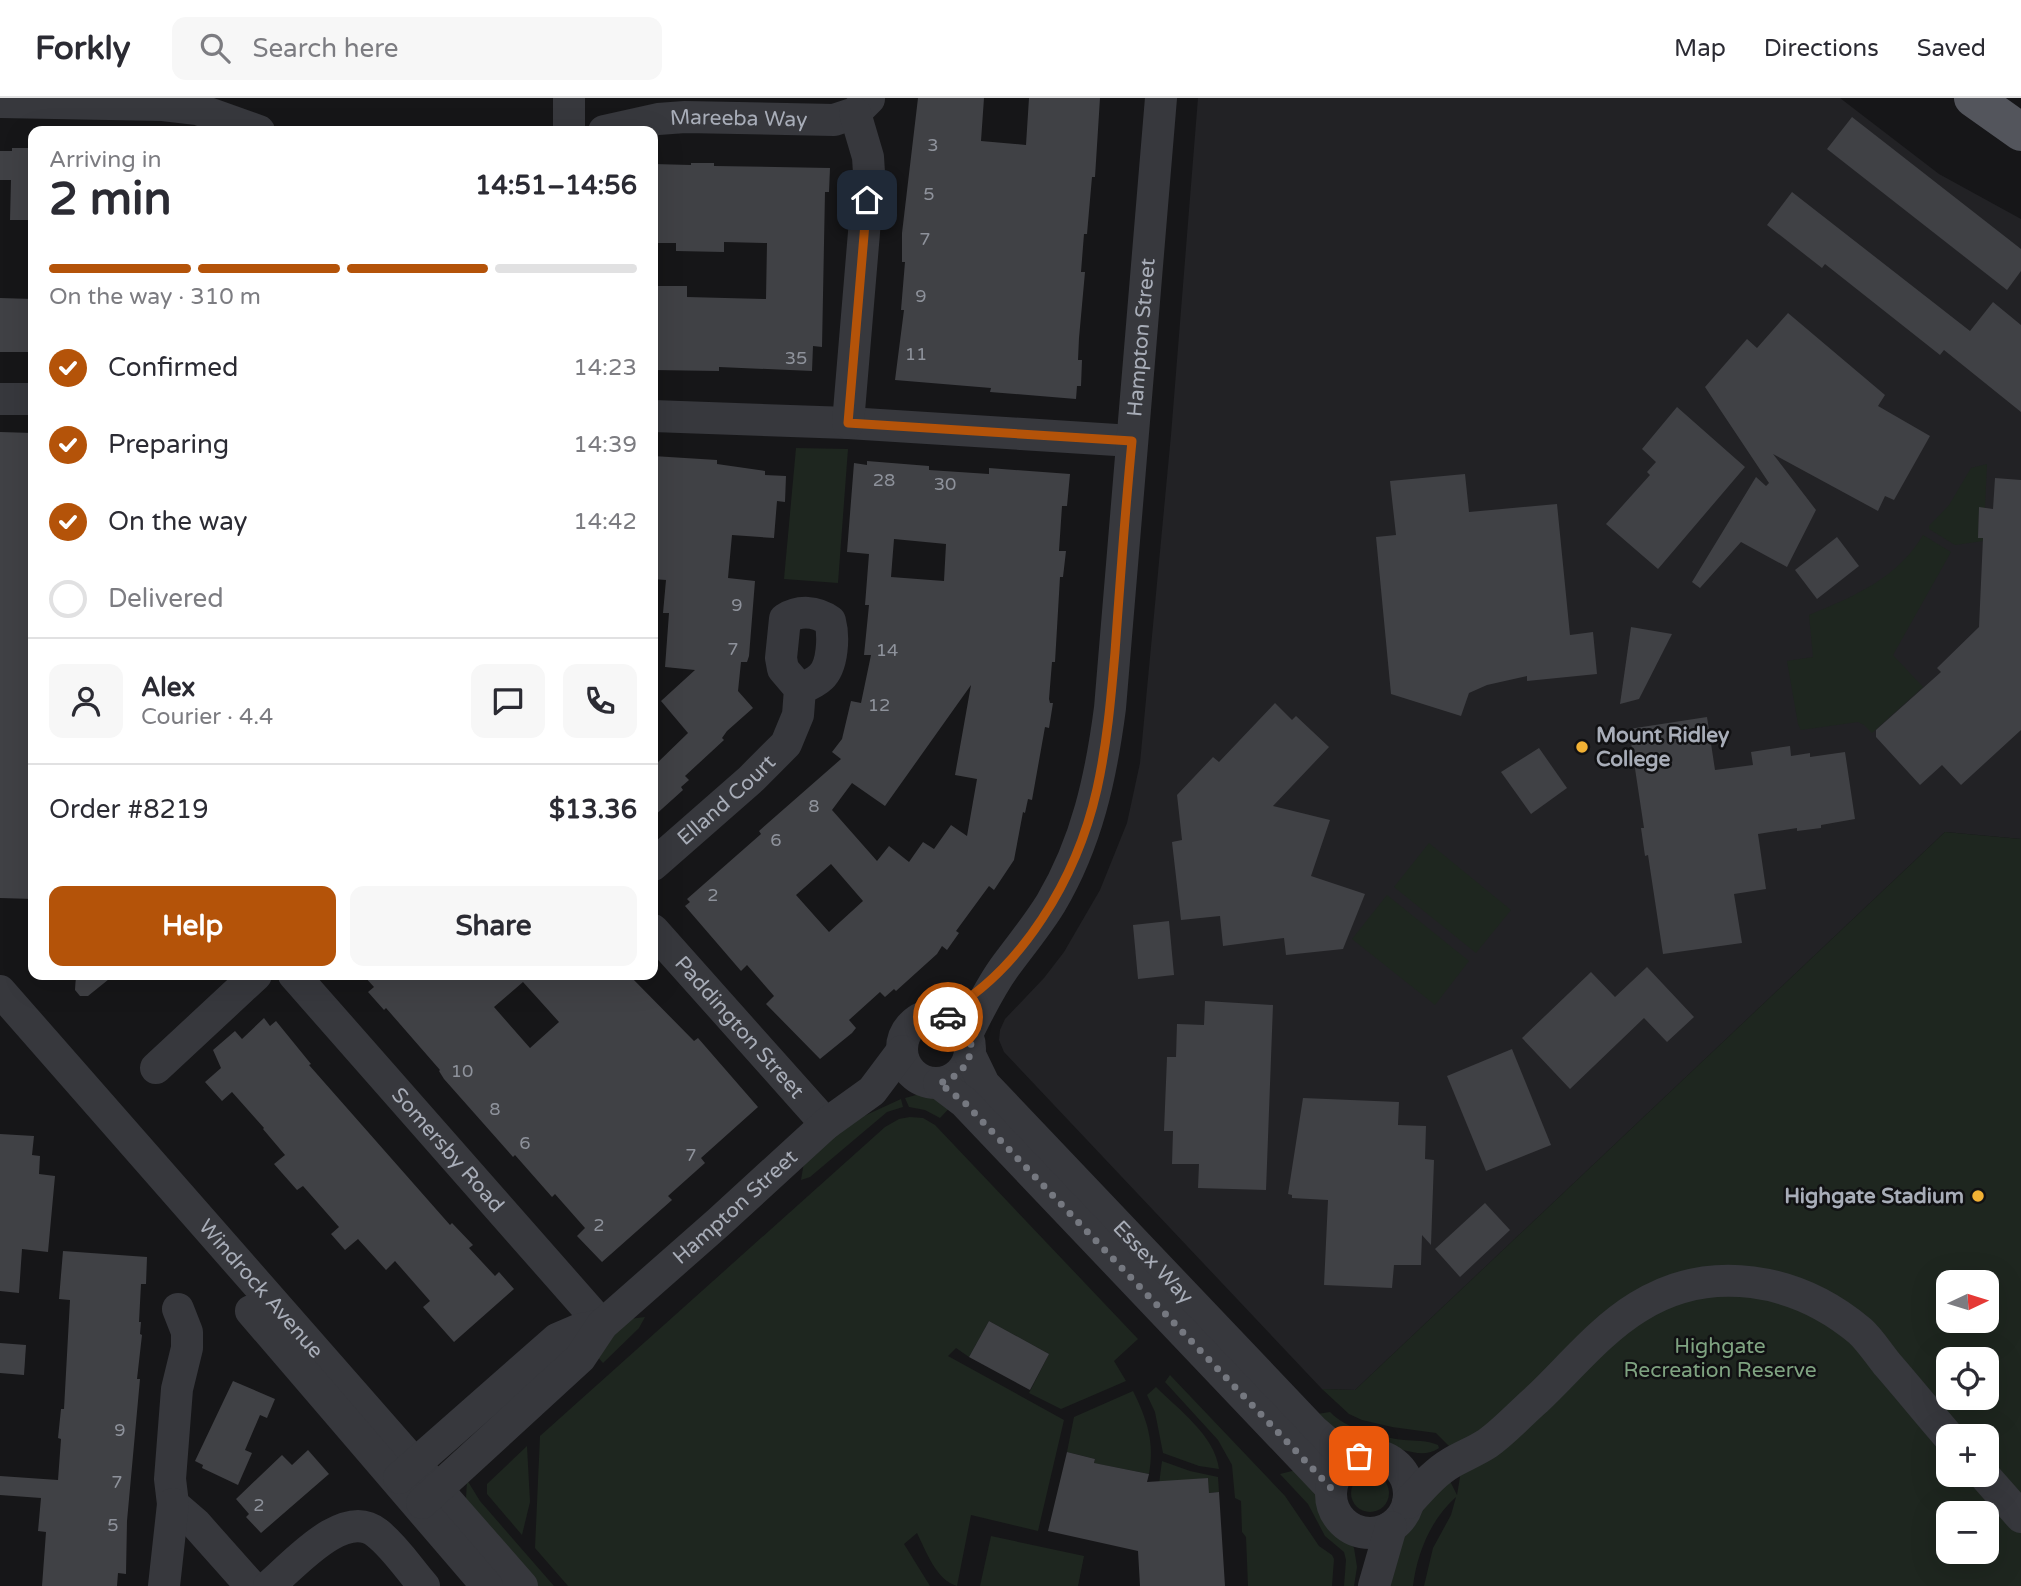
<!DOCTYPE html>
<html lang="en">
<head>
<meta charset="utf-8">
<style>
  body { margin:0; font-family:"Varela Round",sans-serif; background:#f7f7f7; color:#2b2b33; height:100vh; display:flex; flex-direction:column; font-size:26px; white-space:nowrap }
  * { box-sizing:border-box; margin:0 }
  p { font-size:23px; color:#7c7c81 }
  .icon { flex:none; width:38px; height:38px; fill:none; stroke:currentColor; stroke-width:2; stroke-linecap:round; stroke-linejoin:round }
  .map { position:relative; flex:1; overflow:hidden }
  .details { position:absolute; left:28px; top:28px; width:630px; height:854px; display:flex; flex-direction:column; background:#fff; border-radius:14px; box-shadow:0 7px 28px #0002 }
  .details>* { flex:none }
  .needle { width:46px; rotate:86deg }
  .tools { position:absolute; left:1936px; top:1172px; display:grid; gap:14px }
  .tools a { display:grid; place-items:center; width:63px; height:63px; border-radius:14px; background:#fff; box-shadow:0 7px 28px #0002; font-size:35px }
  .pin { position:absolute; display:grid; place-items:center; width:60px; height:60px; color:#fff; margin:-30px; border-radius:14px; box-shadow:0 4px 10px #0006 }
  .courier { position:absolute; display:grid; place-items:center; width:70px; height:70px; margin:-35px; border:5px solid #b45309; border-radius:50%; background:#fff; color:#222; box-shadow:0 2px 9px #0007 }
  .headline em { font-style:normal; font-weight:700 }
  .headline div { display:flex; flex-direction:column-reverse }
  .headline { display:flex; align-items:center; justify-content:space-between; height:119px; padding:0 21px }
  h1 { font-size:46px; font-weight:700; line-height:52px }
  .bar { display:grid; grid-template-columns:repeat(4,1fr); gap:10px 7px; align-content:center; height:84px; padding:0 21px }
  .bar i { height:9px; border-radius:5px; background:#e1e1e2 }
  .bar .on { background:#b45309 }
  .bar p { grid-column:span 4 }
  .line { display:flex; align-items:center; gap:18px; padding:0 21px; border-top:2px solid #e1e1e2 }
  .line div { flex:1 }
  .round { display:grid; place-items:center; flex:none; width:74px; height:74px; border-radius:14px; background:#f7f7f7 }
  ol { padding:0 21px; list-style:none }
  li { display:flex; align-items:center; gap:21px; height:77px }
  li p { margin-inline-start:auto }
  li .icon { padding:7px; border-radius:50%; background:#b45309; color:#fff; stroke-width:4 }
  li:last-child { color:#7c7c81 }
  li i { width:38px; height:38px; border:4px solid #e1e1e2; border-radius:50% }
  .action { display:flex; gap:14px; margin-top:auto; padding:14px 21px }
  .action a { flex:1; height:80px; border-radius:14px; background:#b45309; color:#fff; font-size:28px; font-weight:700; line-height:80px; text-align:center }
  .action a+a { background:#f7f7f7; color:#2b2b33 }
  header { display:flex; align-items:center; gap:42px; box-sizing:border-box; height:98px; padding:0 35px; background:#fff; border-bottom:2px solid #e1e1e2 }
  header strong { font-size:33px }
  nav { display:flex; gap:38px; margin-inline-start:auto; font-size:24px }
  .search { width:490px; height:63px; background:#f7f7f7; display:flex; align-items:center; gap:18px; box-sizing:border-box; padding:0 24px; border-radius:14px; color:#7c7c81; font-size:26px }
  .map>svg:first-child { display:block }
</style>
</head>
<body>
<header>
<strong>Forkly</strong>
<div class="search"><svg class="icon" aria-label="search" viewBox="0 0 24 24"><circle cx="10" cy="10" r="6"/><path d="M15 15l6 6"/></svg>Search here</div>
<nav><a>Map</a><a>Directions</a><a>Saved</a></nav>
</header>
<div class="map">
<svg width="2021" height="1488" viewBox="0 0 2021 1488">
  <rect width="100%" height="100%" fill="#161618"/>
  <!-- built -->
  <polygon fill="#222225" points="1198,0 1840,0 1939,76 2021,121 2021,741 1945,734 1355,1292 1322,1291 1004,954 999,942 1000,932 1005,921 1044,880 1064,854 1100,792 1127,725 1140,665 1171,337"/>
  <!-- green -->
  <g fill="#1e261f" fill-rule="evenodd">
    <polygon points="796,350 848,351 838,485 784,481"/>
    <polygon points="1987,366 1985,410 1979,410 1978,439 1983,440 1983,443 1955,447 1929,431 1929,428 1949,407 1971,370"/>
    <path d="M 1923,437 L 1951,454 L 1893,557 L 1923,589 L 1872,635 L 1864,627 L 1858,624 L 1801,632 L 1798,626 L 1787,563 L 1813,559 L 1809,517 C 1853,499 1898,480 1923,437 Z"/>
    <path d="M 1945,734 L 2021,741 L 2021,1488 L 1424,1488 L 1433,1450 L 1451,1417 L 1456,1399 C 1431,1421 1417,1455 1413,1488 L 1387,1488 L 1400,1439 L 1412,1426 L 1419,1409 L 1450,1383 L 1457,1397 L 1460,1379 L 1449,1348 L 1436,1335 L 1392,1329 L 1362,1322 L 1349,1316 L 1322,1291 L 1355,1292 ZM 1948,1185 L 1986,1185 L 1986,1223 L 1948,1223 ZM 1948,1262 L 1986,1262 L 1986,1300 L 1948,1300 ZM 1948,1339 L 1986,1339 L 1986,1377 L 1948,1377 ZM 1948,1416 L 1986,1416 L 1986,1454 L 1948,1454 Z"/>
    <polygon points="1429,745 1511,812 1476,855 1394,789"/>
    <polygon points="1387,797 1469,863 1435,907 1352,841"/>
    <polygon points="924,995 935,997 953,1006 940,1020 925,1012 909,1009 905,1000"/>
    <polygon points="901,1001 903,1009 887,1014 810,1079 801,1082 805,1058 864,1018"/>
    <path d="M 910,1019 L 923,1020 L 935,1027 L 1138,1241 L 1114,1263 L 1126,1283 L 1061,1311 L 1029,1295 L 1049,1256 L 989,1223 L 969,1259 L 956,1250 L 948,1258 L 1064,1322 L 1038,1433 L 971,1417 L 957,1488 C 936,1482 926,1453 917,1435 L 904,1446 L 930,1488 L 568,1488 L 535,1450 L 540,1338 L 885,1029 L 899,1021 Z"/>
    <polygon points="645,1219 639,1230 603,1265 596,1257 629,1221"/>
    <polygon points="1170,1277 1285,1398 1319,1448 1332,1457 1334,1461 1332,1488 1248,1488 1246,1439 1242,1434 1241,1403 1235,1400 1232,1367 1218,1342 1165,1284"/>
    <path d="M 1156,1289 C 1178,1311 1215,1338 1219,1371 L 1199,1368 L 1163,1355 L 1155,1314 L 1147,1297 Z"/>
    <path d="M 1133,1293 C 1147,1321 1155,1345 1149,1376 L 1098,1366 L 1090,1384 L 1095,1361 L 1067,1354 L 1074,1319 Z"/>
    <path d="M 1330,1314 C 1347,1332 1380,1339 1404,1342 C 1415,1343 1427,1342 1438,1347 L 1439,1350 C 1422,1362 1404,1350 1386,1348 C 1375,1347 1363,1349 1352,1345 C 1338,1340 1324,1326 1311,1317 Z"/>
    <polygon points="527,1348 530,1404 522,1437 487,1396 487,1386"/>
    <polygon points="1162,1363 1190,1373 1218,1379 1219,1394 1209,1395 1208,1380 1159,1386"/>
    <polygon points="1300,1371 1316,1394 1325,1421 1349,1443 1354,1450 1357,1469 1354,1488 1344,1488 1346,1462 1344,1454 1325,1438 1308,1406 1280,1376"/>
    <circle cx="1370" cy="1395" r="19"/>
    <polygon points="467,1382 480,1403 554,1488 533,1488 466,1401"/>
    <polygon points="991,1438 1084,1458 1078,1488 980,1488"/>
  </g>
  <!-- building -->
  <g fill="#404145" fill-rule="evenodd">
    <polygon points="918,0 984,0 981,43 1026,47 1029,0 1100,0 1095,79 1092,79 1087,136 1084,136 1081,174 1085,174 1079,240 1078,262 1082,262 1081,288 1077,288 1076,301 990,294 991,290 895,282 904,212 901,212 905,164 902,164 902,135"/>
    <polygon points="1852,19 2021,151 2021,173 2007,192 1827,51"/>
    <polygon points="12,50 33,50 33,122 10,122 11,82 0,82 0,53 12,53"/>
    <polygon points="691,65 714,65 714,68 830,70 829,94 825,94 822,249 813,248 812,273 719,269 719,273 653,272 653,188 687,188 687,199 766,201 767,145 724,144 724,154 676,153 676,145 657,145 658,137 653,137 653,66 691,67"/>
    <polygon points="1792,94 1970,233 1993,204 2021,227 2021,314 1944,252 1940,257 1825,166 1822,170 1767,127"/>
    <polygon points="0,200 33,201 33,254 0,254"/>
    <polygon points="1788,215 1885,297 1878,308 1930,338 1894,402 1885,398 1878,413 1773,356 1816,412 1787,469 1741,444 1700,490 1692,484 1756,379 1766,388 1769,385 1705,289 1747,241 1757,250"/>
    <polygon points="1677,309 1745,369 1658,471 1606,426 1650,377 1647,374 1656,364 1642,351"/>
    <polygon points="0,334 33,335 33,801 0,800"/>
    <polygon points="653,358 717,362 717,366 765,373 765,377 786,378 785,404 777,403 774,440 732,437 728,480 755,483 749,558 747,564 741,564 738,593 753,610 727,633 722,640 724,642 685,678 689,682 681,689 683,692 653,719 653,669 688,635 661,603 695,572 665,569 669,515 663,515 666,482 653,481 656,457 653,457"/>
    <path d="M 867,363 L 929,368 L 929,372 L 989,376 L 989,370 L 1070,376 L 1067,408 L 1062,408 L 1059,453 L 1066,453 L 1063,479 L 1060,479 L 1055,564 L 1052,564 L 1049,601 L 1050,605 L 1053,605 L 1049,630 L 1045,629 L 1032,702 L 1028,701 L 1025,715 L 1023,714 L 1014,762 L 994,792 L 989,788 L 956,833 L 959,835 L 947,852 L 942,848 L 937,856 L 896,893 L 894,891 L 885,899 L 880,894 L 849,922 L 856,930 L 852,935 L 820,961 L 766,906 L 774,898 L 747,867 L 741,873 L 685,808 L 690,804 L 687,801 L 761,736 L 759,733 L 841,661 L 832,654 L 842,641 L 851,603 L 861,605 L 871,557 L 864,557 L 869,507 L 865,507 L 869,456 L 847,454 L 854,365 L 867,367 ZM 894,441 L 946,446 L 944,483 L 891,479 ZM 971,587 L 955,677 L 977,681 L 967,738 L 951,727 L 934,751 L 923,744 L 909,764 L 889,748 L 877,763 L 832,712 L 852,685 L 885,708 ZM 831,766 L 863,803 L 829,834 L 796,797 Z"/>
    <polygon points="1465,376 1469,414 1557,406 1570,537 1593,534 1597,576 1527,583 1527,578 1487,587 1469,595 1461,618 1391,596 1376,439 1396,437 1390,383"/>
    <polygon points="1995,380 2021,382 2021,632 1961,687 1942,667 1920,687 1876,639 1876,632 1941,574 1937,570 1979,529 1983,440 1978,440 1979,409 1993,411"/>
    <polygon points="1837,439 1859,468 1817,501 1795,472"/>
    <polygon points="1631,529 1672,536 1639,601 1620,606"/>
    <polygon points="1275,605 1292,622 1296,618 1329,649 1273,708 1330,722 1311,778 1365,796 1343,851 1286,857 1284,840 1223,848 1220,818 1181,822 1172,744 1182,742 1177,697 1213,659 1219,664"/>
    <polygon points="1707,619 1715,672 1753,667 1751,654 1790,648 1791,658 1810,655 1810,659 1845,654 1855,721 1821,727 1821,730 1797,733 1797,730 1758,736 1766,791 1734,796 1742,845 1663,856 1648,757 1645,758 1641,730 1644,730 1629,631"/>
    <polygon points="1539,650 1567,690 1531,716 1501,674"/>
    <polygon points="1169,823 1174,877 1138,881 1133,827"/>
    <polygon points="1647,869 1694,919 1667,944 1644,920 1570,991 1522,940 1591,874 1615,899"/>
    <polygon points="76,877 114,877 88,898 80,898 75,892"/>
    <path d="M 363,877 L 629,877 L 694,943 L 698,940 L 758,1009 L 701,1060 L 705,1065 L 668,1098 L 672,1102 L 602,1164 L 577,1138 L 585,1130 L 555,1096 L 552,1099 L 515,1057 L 513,1059 L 444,981 L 439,973 L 440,972 L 386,910 L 384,912 L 368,894 L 374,889 ZM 523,884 L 559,924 L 530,950 L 494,909 Z"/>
    <polygon points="1205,903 1273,907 1266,1092 1198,1090 1199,1066 1172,1066 1173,1033 1164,1033 1167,959 1176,959 1177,926 1204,927"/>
    <polygon points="264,920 270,928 276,923 311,966 309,967 450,1127 452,1125 473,1147 469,1150 495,1178 499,1174 514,1191 454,1244 423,1209 430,1203 395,1163 386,1172 358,1141 345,1152 331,1136 339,1129 303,1088 297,1092 274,1066 285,1057 263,1031 264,1030 232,994 222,1003 205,984 221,970 213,952 235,933 242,941"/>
    <polygon points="1512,951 1551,1047 1486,1073 1447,978"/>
    <polygon points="1303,1000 1399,1004 1398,1027 1426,1028 1425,1061 1434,1062 1431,1147 1422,1137 1421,1167 1394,1167 1392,1190 1324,1187 1328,1102 1292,1100 1292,1097 1288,1096"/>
    <polygon points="0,1036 34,1038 32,1057 40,1058 39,1076 55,1078 48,1154 22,1151 19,1195 0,1193"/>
    <polygon points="1485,1105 1510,1132 1460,1179 1435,1151"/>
    <polygon points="63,1153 147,1159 146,1186 141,1186 139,1224 141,1224 140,1236 142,1237 137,1281 140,1281 127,1423 126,1476 118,1475 117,1488 42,1488 46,1434 38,1433 41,1400 0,1397 0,1378 58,1382 61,1341 58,1340 61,1311 64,1311 70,1202 59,1201"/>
    <polygon points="989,1223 1049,1256 1030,1292 969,1259"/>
    <polygon points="0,1245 26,1247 24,1277 0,1275"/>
    <polygon points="233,1283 275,1301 267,1320 260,1317 245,1352 252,1355 238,1387 202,1370 203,1367 195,1363"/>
    <polygon points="308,1352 329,1376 261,1435 246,1419 249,1416 236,1401 282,1357 292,1367"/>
    <polygon points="1067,1354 1095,1361 1094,1365 1149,1376 1147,1384 1208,1380 1209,1395 1219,1394 1225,1488 1140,1488 1138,1453 1048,1433"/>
  </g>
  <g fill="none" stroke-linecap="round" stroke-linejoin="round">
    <!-- minor -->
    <g stroke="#37383d" stroke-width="32">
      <polyline points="0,4 163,7 197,11 259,33"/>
      <polyline points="569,33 569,0"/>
      <path id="s1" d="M 604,33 L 658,21 L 685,19 L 834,22 L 855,15 L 869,1"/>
      <polyline points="0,301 33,301"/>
      <polyline points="653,318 848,325 1132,343"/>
      <polyline points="848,325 869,75 868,59 855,15"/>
      <path id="s2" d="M 653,767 L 750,682 L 786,646 L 798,617 L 800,591 L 783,571 L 781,560 L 785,521 C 799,512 816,513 830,523 C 834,538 833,568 821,579 C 816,584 807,588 800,591"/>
      <path id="s3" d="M 653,832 L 826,1026"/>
      <path id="s4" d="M 294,877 L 602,1227"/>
      <path id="s5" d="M 0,893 L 522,1488"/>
      <circle cx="936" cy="951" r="34"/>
      <path id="s6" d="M 967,936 C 978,914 989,891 1004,870 C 1020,848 1037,828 1051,805 C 1087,744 1101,679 1110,610 L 1161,0"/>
      <path id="s7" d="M 970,957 L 984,986 L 1314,1333 L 1348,1362"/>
      <polyline points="156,970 256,877"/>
      <polyline points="939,985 964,1004 1331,1390"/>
      <polyline points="178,1211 187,1234 187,1250 177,1291 170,1381 173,1406 195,1425 251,1488"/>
      <polyline points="251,1213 487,1488"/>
      <circle cx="1370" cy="1396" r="39"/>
      <polyline points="1984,1377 2021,1419"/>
      <polyline points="399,1380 557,1241 578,1232 602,1227"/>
      <path id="s8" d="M 422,1405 L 580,1260 L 602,1227 L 719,1124 L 826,1026 L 872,993 L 902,953"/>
      <path d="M 1408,1405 C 1421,1391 1434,1375 1451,1365 C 1463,1358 1476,1353 1488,1345 C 1505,1333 1520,1316 1536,1302 C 1569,1271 1599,1233 1638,1209 C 1710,1164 1797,1180 1860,1233 C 1870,1242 1878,1255 1887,1266 C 1908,1290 1928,1315 1949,1339"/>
      <polyline points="164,1488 173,1406"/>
      <path d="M 269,1488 C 293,1468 344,1408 377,1435 C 395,1449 409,1471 424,1488"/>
      <polyline points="1374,1488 1391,1429"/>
    </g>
    <!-- major -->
    <polyline stroke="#53555c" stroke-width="38" points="1973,0 2021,34"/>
  </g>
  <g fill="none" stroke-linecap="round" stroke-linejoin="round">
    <!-- done -->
    <path stroke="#757880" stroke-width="7" stroke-dasharray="0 12.6" d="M 948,919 C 984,932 975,976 939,985 L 964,1004 L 1331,1390 L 1340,1370 L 1359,1358"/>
    <!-- route -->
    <path stroke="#b45309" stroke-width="9" d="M 867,102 L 848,325 L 1132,343 C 1125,413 1120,484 1115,554 C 1111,600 1107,646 1097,691 C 1077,780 1022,873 942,917 L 948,919"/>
  </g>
  <!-- markers -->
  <g fill="#f2b134" stroke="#111113" stroke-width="2.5">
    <circle cx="1582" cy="649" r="7"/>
    <circle cx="1978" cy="1098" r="7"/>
  </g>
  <g text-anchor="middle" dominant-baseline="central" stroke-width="5" stroke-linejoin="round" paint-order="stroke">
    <!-- number labels -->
    <g font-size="18" fill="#8e929b">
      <text x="933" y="47">3</text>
      <text x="929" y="96">5</text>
      <text x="925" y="141">7</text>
      <text x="921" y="198">9</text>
      <text x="916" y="256">11</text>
      <text x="796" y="260">35</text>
      <text x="884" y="382">28</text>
      <text x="945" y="386">30</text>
      <text x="737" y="507">9</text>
      <text x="733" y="551">7</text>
      <text x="887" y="552">14</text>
      <text x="879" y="607">12</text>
      <text x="814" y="708">8</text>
      <text x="776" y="742">6</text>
      <text x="713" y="797">2</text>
      <text x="462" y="973">10</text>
      <text x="495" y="1011">8</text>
      <text x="525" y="1045">6</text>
      <text x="691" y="1057">7</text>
      <text x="599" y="1127">2</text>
      <text x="120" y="1332">9</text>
      <text x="117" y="1384">7</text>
      <text x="259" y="1407">2</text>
      <text x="113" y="1427">5</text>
    </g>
    <!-- street labels -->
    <g font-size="21" fill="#a8adb8" stroke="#111113">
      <text stroke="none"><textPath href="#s1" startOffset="136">Mareeba Way</textPath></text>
      <text stroke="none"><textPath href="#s6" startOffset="733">Hampton Street</textPath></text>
      <text stroke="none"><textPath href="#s2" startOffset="98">Elland Court</textPath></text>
      <text stroke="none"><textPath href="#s3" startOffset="130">Paddington Street</textPath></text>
      <text stroke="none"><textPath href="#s4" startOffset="233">Somersby Road</textPath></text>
      <text stroke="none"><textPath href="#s8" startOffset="432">Hampton Street</textPath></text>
      <text stroke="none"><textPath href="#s7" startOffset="278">Essex Way</textPath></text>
      <text stroke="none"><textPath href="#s5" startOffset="396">Windrock Avenue</textPath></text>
    </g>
    <!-- poi labels -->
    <g font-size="21" font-weight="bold" fill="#a8adb8" stroke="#111113" text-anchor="start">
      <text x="1596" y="637">Mount Ridley<tspan x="1596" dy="24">College</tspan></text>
      <text x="1964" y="1098" text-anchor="end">Highgate Stadium</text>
    </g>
    <!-- park labels -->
    <g font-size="21" fill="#7fa381" stroke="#111113">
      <text x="1720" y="1248">Highgate<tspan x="1720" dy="24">Recreation Reserve</tspan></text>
    </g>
  </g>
</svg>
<div class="tools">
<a><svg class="needle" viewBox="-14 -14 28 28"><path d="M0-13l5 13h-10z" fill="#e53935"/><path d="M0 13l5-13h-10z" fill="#7c7c81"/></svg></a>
<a><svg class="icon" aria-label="locate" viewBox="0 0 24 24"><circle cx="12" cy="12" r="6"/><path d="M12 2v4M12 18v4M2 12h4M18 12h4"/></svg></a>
<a>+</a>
<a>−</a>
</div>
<div class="pin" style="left:1359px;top:1358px;background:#ea580c"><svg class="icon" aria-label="bag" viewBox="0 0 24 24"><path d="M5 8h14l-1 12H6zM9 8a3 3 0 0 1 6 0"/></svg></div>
<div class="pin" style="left:867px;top:102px;background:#1f2937"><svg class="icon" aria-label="home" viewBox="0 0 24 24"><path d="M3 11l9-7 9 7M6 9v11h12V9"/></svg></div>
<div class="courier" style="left:948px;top:919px"><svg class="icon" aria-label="car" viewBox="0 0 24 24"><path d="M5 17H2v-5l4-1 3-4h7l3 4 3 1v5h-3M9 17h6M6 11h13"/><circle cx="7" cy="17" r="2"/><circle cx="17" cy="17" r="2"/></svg></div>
<section class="details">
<div class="headline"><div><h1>2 min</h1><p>Arriving in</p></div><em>14:51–14:56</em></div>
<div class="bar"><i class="on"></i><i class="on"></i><i class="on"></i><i></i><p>On the way · 310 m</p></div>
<ol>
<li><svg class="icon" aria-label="check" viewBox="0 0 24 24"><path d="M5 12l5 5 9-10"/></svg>Confirmed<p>14:23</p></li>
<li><svg class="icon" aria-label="check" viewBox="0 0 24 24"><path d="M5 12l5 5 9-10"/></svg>Preparing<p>14:39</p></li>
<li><svg class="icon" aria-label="check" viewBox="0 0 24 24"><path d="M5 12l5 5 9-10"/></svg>On the way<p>14:42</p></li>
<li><i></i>Delivered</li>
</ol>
<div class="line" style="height:126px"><a class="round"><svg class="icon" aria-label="person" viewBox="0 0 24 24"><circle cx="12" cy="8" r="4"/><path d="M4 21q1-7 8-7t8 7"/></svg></a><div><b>Alex</b><p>Courier · 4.4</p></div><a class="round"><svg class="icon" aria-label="chat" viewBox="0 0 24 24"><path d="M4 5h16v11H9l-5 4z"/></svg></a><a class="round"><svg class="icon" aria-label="phone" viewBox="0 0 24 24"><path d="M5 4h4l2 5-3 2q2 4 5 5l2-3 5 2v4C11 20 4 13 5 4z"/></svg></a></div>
<div class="line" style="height:91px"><div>Order #8219</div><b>$13.36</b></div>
<div class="action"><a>Help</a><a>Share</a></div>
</section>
</div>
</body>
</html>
